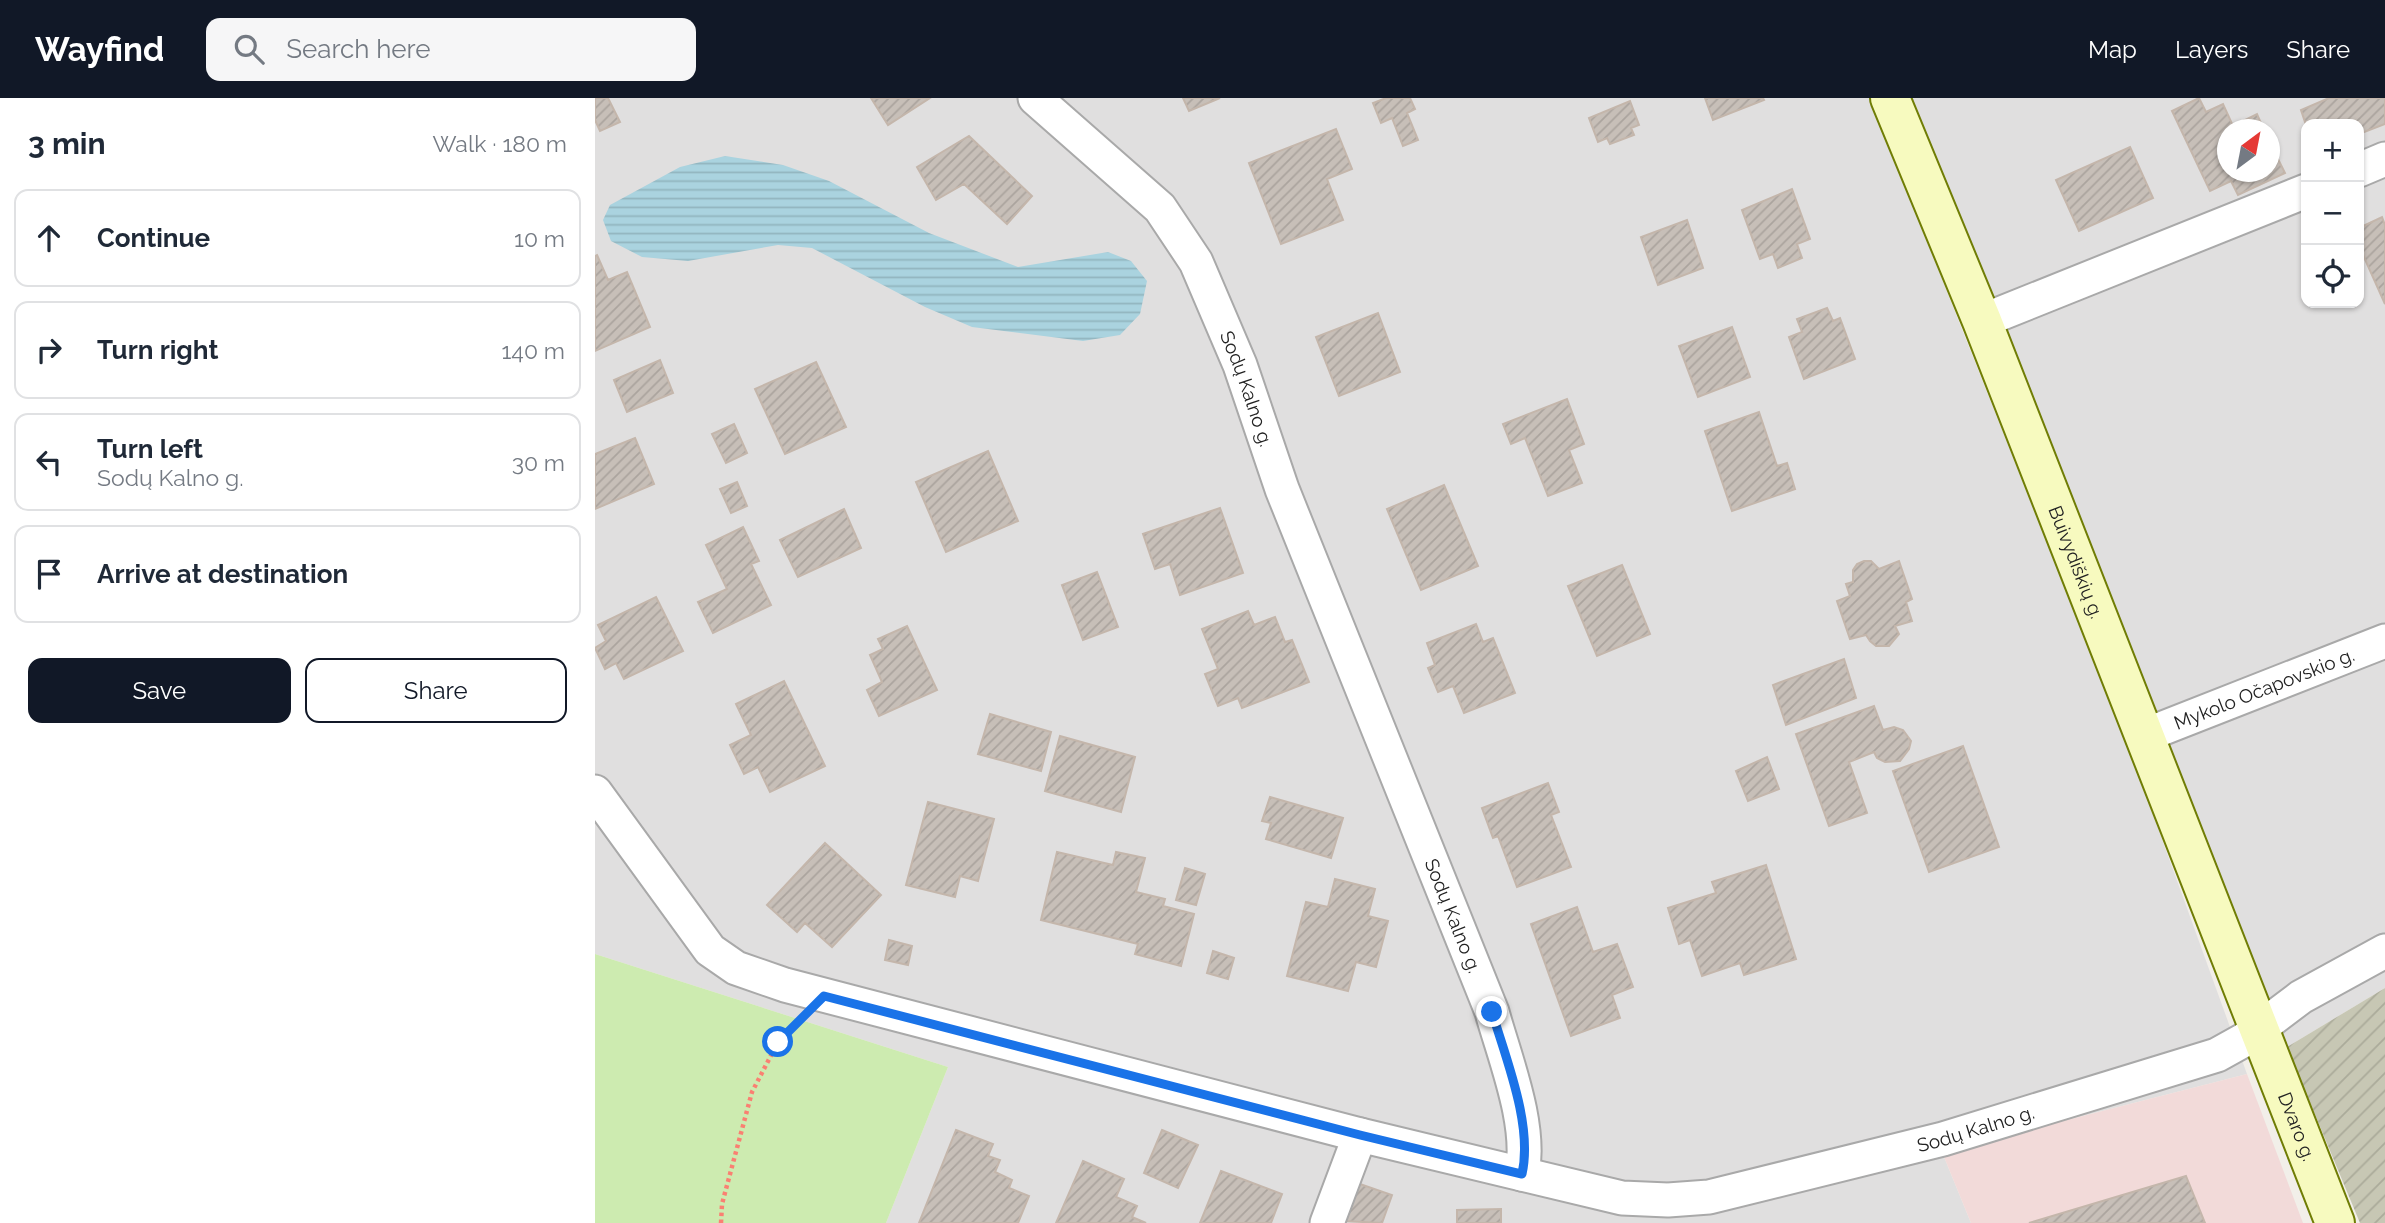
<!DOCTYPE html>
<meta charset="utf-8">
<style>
:root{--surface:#fff;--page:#f6f6f7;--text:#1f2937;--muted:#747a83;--line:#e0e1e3;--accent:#111827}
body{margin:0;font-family:Raleway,sans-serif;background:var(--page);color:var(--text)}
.controls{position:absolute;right:21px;top:21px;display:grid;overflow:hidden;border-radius:14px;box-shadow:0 2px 5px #0004}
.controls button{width:63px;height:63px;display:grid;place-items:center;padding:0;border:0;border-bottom:2px solid var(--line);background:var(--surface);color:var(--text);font:35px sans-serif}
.compass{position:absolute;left:1622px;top:21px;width:63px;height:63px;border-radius:50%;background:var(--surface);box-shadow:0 2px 5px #0004;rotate:32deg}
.stop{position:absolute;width:21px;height:21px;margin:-16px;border:5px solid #1a73e8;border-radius:50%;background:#fff}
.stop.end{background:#1a73e8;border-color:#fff;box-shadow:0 2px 7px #0008}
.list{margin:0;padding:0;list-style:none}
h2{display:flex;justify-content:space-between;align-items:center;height:91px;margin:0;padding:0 28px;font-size:30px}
h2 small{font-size:23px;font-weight:400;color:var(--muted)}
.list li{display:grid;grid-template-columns:46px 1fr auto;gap:21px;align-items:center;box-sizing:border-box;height:98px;margin:0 14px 14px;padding:0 14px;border:2px solid var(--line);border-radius:14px}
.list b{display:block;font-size:26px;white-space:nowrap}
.list p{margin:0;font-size:23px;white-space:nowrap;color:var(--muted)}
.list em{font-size:23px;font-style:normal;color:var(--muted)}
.actions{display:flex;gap:14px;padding:21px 28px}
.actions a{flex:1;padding:16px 0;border:2px solid var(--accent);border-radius:14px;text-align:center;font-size:24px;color:var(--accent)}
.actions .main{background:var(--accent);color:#fff}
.icon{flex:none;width:38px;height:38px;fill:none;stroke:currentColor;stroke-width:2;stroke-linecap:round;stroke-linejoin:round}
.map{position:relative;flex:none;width:1790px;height:1125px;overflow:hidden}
header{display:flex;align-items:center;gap:42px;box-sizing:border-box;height:98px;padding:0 35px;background:var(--accent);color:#fff}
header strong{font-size:33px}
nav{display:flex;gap:38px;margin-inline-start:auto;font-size:24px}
.search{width:490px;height:63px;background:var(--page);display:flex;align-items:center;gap:18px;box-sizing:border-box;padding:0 24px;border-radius:14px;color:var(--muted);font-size:26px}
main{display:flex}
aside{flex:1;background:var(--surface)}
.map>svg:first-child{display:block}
.residential{fill:#e0dfdf;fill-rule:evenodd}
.commercial{fill:#f2dad9}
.construction{fill:url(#construction-furrows)}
.grass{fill:#cdebb0}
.water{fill:url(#water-rules)}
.building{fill:url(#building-hatch);stroke:#c4b6ab;stroke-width:2}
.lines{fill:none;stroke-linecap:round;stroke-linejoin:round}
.minor-casing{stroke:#a9a9a9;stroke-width:37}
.secondary-casing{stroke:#707d05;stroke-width:42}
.path{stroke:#fa8072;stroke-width:4.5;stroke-dasharray:3.5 3.5;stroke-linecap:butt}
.minor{stroke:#fff;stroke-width:33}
.secondary{stroke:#f7fabf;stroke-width:38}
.route{stroke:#1a73e8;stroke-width:9}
.labels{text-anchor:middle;stroke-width:5;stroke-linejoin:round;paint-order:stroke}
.street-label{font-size:19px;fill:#222;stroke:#fff}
</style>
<header>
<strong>Wayfind</strong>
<div class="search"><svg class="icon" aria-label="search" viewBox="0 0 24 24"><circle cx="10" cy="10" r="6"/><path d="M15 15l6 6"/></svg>Search here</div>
<nav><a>Map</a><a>Layers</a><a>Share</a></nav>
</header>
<main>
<aside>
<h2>3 min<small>Walk · 180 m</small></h2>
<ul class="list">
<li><svg class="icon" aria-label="ahead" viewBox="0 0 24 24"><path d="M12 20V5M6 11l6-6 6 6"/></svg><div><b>Continue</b></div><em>10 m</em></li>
<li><svg class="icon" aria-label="right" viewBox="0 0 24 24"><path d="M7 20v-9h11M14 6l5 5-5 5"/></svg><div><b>Turn right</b></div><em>140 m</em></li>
<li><svg class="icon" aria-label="left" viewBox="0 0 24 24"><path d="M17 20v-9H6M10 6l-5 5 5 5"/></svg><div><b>Turn left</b><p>Sodų Kalno g.</p></div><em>30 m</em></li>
<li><svg class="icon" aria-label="arrive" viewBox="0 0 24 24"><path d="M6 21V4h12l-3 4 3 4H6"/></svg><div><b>Arrive at destination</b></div></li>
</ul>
<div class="actions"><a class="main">Save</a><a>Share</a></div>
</aside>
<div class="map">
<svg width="1790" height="1125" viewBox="0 0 1790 1125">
<defs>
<pattern id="construction-furrows" width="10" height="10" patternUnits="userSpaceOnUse" patternTransform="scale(1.75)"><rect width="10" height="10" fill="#c7c7b4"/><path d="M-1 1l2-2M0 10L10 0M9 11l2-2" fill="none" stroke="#abab9a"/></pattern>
<pattern id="water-rules" width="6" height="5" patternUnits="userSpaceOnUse" patternTransform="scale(1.75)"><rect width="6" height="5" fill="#aad3df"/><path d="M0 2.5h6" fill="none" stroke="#92b5bf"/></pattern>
<pattern id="building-hatch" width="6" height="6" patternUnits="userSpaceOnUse" patternTransform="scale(1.75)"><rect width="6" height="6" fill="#c7bfb8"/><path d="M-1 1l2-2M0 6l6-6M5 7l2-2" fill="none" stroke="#aba49e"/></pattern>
</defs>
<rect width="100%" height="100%" fill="#f2efe9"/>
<path class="residential" d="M0 0H1275L1538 661 1652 976 1347 1054 1376 1125H291L353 969 0 856Z
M1311 0H1790V890L1692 949 1535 569ZM1711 26H1764V205H1711ZM1632 32H1674V74H1632Z"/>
<path class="commercial" d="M1652 976 1708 1125H1376L1347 1054Z"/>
<path class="construction" d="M1790 890V1125H1765L1692 949Z"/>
<path class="grass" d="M0 856 353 969 291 1125H0Z"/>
<path class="water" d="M130 58 188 67 234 83 334 135 423 169 513 154 536 163 552 183 545 216 525 237 488 243 377 229 330 209 217 150 183 147 93 163 47 159 16 143 8 122 15 107 85 69Z"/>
<path class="building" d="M0 0H13L25 24 5 33 0 22Z
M276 0H335L293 27Z
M588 0H625L594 13Z
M791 0H815L820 11 812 15 823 42 808 48 797 20 786 25 778 5Z
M1110 0H1168L1169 2 1118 22Z
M1604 0 1611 14 1628 6 1638 28 1662 16 1669 32H1632V74H1674V43L1690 75 1643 97 1636 83 1615 93 1577 13Z
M1734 0H1790V26L1764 36V26L1711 27 1706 12Z
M1035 3 1044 27 1036 30 1039 37 1015 46 1012 40 1003 44 994 20Z
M741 31 757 71 732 81 748 122 686 146 654 65Z
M374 38 437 98 412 126 369 86 341 102 322 69Z
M1535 49 1558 100 1484 133 1461 82Z
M1197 91 1215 141 1202 146 1207 160 1183 170 1178 156 1165 161 1147 112Z
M1787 119 1790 127V206L1764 148V130Z
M1092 122 1108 170 1063 187 1046 139Z
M2 157 13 182 32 174 55 229 0 253V158Z
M1232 210 1238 223 1245 220 1260 261 1209 281 1194 239 1207 234 1202 221Z
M783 215 805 274 744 298 721 239Z
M1137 229 1155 279 1103 299 1084 248Z
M65 262 78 295 32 314 19 282Z
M221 264 251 329 190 356 160 291Z
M972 301 989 346 974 352 987 385 953 398 930 340 916 346 908 326Z
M1164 314 1182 368 1192 365 1200 391 1137 413 1110 333Z
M139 326 152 355 131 365 117 336Z
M40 340 59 386 0 411V356Z
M393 353 423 423 351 454 321 384Z
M142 384 152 408 136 415 125 391Z
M849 387 883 468 826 492 792 411Z
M625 410 648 475 585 497 575 466 560 471 548 436Z
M249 411 266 450 203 479 185 442Z
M148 429 164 463 156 466 176 507 118 535 103 504 132 491 111 447Z
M1269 463H1276L1284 471 1304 463 1317 501 1311 504 1317 523 1300 528 1304 536 1294 548H1281L1275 543 1271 537 1255 541 1242 503 1255 498 1251 486 1258 484V472L1262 466Z
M1027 467 1055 536 1002 558 973 488Z
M502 474 523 529 488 542 467 487Z
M61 499 88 553 29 581 21 565 10 571 0 550 11 543 3 527Z
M653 513 659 527 680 519 690 544 697 542 714 584 647 610 643 600 623 608 610 576 623 571 607 531Z
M881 526 888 544 898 540 920 595 869 615 858 588 843 594 833 570 840 567 832 545Z
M312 528 342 592 284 618 272 592 287 584 275 557 288 551 283 541Z
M1249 561 1261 600 1191 627 1178 587Z
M189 583 230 668 175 694 163 669 149 676 135 647 156 637 141 606Z
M1279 608 1288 632 1299 629 1308 632 1316 643 1314 651 1305 663 1290 664 1282 660 1279 654 1254 664 1272 715 1234 728 1201 636Z
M395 616 456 634 446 673 383 656Z
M465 638 540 659 526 714 450 693Z
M1368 648 1404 749 1334 774 1298 673Z
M1172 659 1184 691 1153 703 1141 673Z
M953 685 964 714 956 717 976 769 922 789 903 738 898 740 887 710Z
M675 699 748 720 736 760 671 741 676 725 667 723Z
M333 704 399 721 383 783 365 778 360 799 311 787Z
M230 745 286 797 237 849 210 825 202 834 172 807Z
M462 754 518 767 521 754 550 760 541 794 570 801 568 808 599 816 586 868 540 856 543 846 446 822Z
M1171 767 1201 861 1149 877 1145 865 1107 878 1095 842 1084 846 1073 810 1121 795 1117 784Z
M590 770 610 776 601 807 581 802Z
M740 781 780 791 773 818 793 823 781 869 761 864 753 893 692 878 711 804 733 809Z
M982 809 998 854 1022 846 1038 889 1017 897 1025 920 976 938 936 826Z
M294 842 317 848 313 867 290 862Z
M618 853 639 860 633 881 612 875Z
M361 1032 398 1046 393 1058 405 1062 400 1074 417 1082 414 1090 434 1098 423 1125H324Z
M567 1032 603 1047 583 1090 549 1075Z
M488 1063 529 1081 521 1099 542 1108 537 1119 551 1125H461Z
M626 1073 687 1096 676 1125H605Z
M1591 1078 1610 1125H1434Z
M762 1085 797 1097 787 1125 748 1123Z
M906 1111V1125H862V1112Z"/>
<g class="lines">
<defs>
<g id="minor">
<path id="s1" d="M440 0 565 110 601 164 645 267 687 391 897 914C910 961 937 1027 927 1076"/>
<path d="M1764 72 1790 61"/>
<path d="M1387 223 1711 93"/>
<path id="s2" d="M1548 638 1790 543"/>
<path id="s3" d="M0 694 115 852 141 870 190 887 765 1037 1027 1100 1073 1102 1114 1099 1348 1041 1622 957 1649 942 1706 899 1790 853"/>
<path d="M732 1125 765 1037"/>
</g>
<g id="secondary">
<path id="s4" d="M1295 0 1387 223 1740 1125"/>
</g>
</defs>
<use href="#minor" class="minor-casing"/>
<use href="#secondary" class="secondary-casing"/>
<path class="path" d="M126 1125 127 1106 157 994 183 944 203 924"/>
<use href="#minor" class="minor"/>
<use href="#secondary" class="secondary"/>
</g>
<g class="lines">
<path class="route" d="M183 944 229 898 765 1037 927 1076C938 1027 911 961 897 914"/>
</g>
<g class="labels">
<g class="street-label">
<text dy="7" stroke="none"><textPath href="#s1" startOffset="368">Sodų Kalno g.</textPath></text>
<text dy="7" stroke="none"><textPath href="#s4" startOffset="500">Buivydiškių g.</textPath></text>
<text dy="7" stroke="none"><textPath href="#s2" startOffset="130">Mykolo Očapovskio g.</textPath></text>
<text dy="7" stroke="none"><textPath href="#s1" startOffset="934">Sodų Kalno g.</textPath></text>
<text dy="7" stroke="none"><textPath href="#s4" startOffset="1106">Dvaro g.</textPath></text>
<text dy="7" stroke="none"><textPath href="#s3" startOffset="1505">Sodų Kalno g.</textPath></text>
</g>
</g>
</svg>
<div class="controls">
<button>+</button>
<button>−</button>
<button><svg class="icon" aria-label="locate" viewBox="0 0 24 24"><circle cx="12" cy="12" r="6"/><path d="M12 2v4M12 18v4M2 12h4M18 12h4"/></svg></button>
</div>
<svg class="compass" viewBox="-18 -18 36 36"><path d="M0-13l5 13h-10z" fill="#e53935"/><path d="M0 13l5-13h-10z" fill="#747a83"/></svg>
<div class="stop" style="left:183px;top:944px"></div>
<div class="stop end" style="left:897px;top:914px"></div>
</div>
</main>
